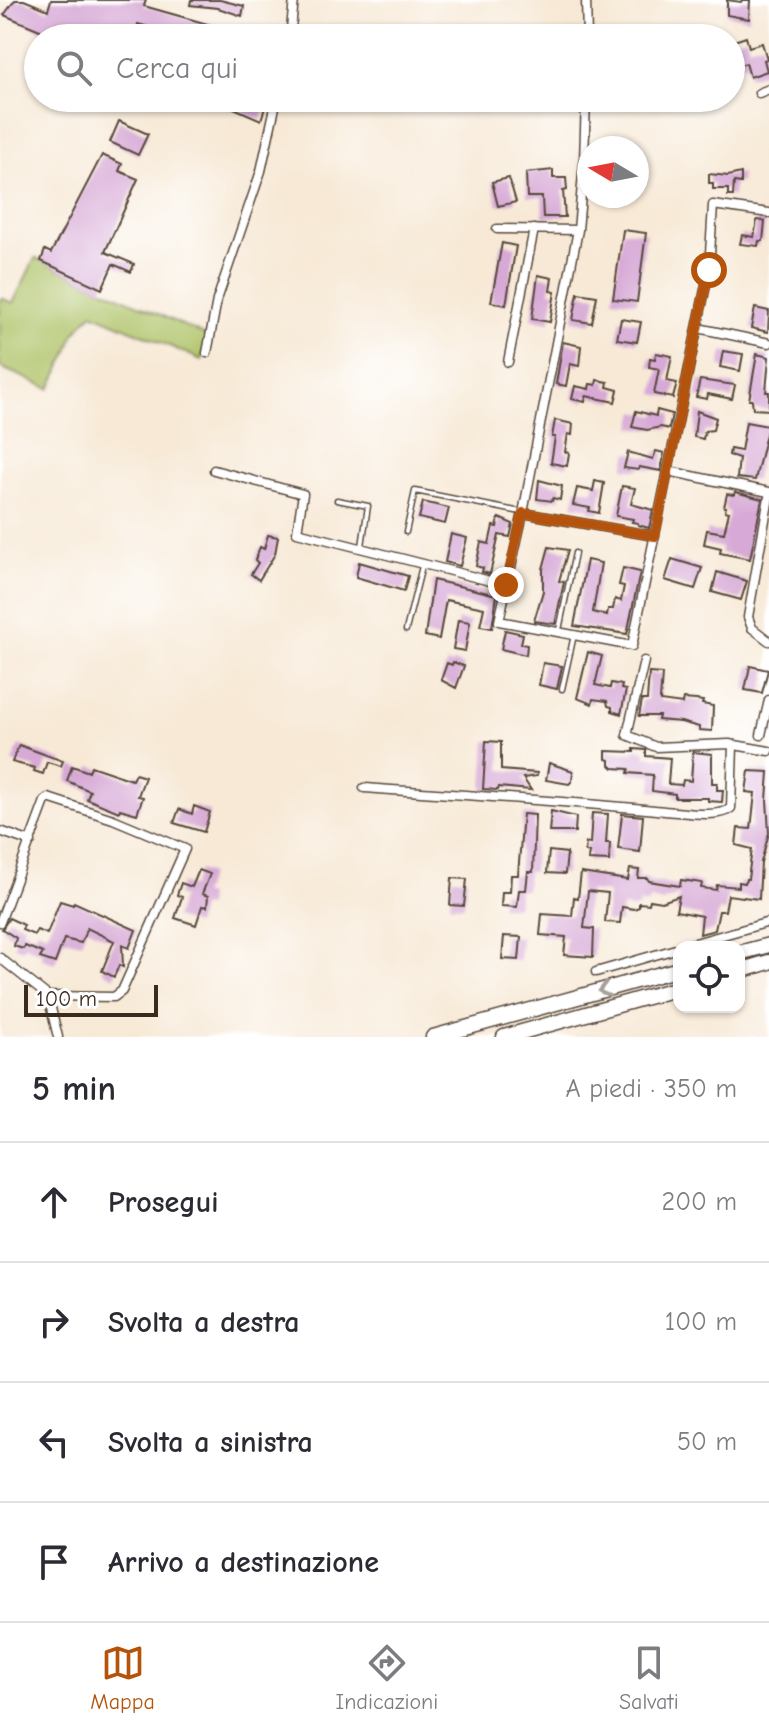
<!DOCTYPE html>
<html lang="it">
<meta charset="utf-8">
<style>
:root{--surface:#fff;--page:#f7f7f7;--text:#2b2b33;--muted:#7c7c81;--line:#e1e1e2;--accent:#b45309}
body{margin:0;font-family:"Comic Neue",sans-serif;background:var(--page);color:var(--text)}
.controls{position:absolute;right:24px;bottom:24px;display:grid;overflow:hidden;border-radius:16px;box-shadow:0 2px 6px #0004}
.controls button{width:72px;height:72px;display:grid;place-items:center;padding:0;border:0;border-bottom:2px solid var(--line);background:var(--surface);color:var(--text);font:40px sans-serif}
.compass{position:absolute;left:577px;top:136px;width:72px;height:72px;border-radius:50%;background:var(--surface);box-shadow:0 2px 6px #0004;rotate:280deg}
.scale{position:absolute;left:24px;bottom:20px;width:134px;box-sizing:border-box;padding-left:8px;border:4px solid #3b2a1e;border-top:0;font-size:22px;line-height:28px;white-space:nowrap;color:#3b2a1e;-webkit-text-stroke:6px #fff;paint-order:stroke}
.stop{position:absolute;width:24px;height:24px;margin:-18px;border:6px solid #b45309;border-radius:50%;background:#fff}
.stop.end{background:#b45309;border-color:#fff;box-shadow:0 2px 8px #0008}
.list{margin:0;padding:0;list-style:none}
h2{display:flex;justify-content:space-between;align-items:center;height:104px;margin:0;padding:0 32px;font-size:34px}
h2 small{font-size:26px;font-weight:400;color:var(--muted)}
.list li{display:grid;grid-template-columns:52px 1fr auto;gap:24px;align-items:center;box-sizing:border-box;height:120px;padding:0 32px;border-top:2px solid var(--line)}
.list b{display:block;font-size:30px;white-space:nowrap}
.list em{font-size:26px;font-style:normal;color:var(--muted)}
.icon{flex:none;width:44px;height:44px;fill:none;stroke:currentColor;stroke-width:2;stroke-linecap:round;stroke-linejoin:round}
.map{position:relative;flex:none;width:769px;height:1037px;overflow:hidden}
.search{position:absolute;background:var(--surface);box-shadow:0 2px 6px #0004;left:24px;right:24px;top:24px;height:88px;display:flex;align-items:center;gap:20px;box-sizing:border-box;padding:0 28px;border-radius:44px;color:var(--muted);font-size:30px}
.sheet{height:584px;background:var(--surface)}
nav{display:flex;justify-content:space-around;align-items:center;box-sizing:border-box;height:112px;border-top:2px solid var(--line);background:var(--surface);font-size:22px;color:var(--muted)}
nav a{display:grid;justify-items:center;gap:4px}
nav .on{color:var(--accent)}
.map>svg:first-child{display:block}
.green{fill:#afc367;stroke:#757642;stroke-width:2}
.building{fill:#d7a9d6}
.lines{fill:none;stroke-linecap:round;stroke-linejoin:round}
.lane-casing{stroke:#57473a;stroke-width:7}
.street-casing{stroke:#57473a;stroke-width:11}
.highway-casing{stroke:#57473a;stroke-width:17}
.lane{stroke:#fff;stroke-width:4}
.street{stroke:#fff;stroke-width:8}
.highway{stroke:#fff;stroke-width:14}
.oneway{stroke:#a79f9a}
.route{stroke:#b45309;stroke-width:10}
</style>
<div class="map">
<svg width="769" height="1037" viewBox="0 0 769 1037">
<rect width="100%" height="100%" fill="#fff"/>
<filter id="ink" filterUnits="userSpaceOnUse"><feTurbulence type="fractalNoise" baseFrequency=".0125" numOctaves="2"/><feDisplacementMap in="SourceGraphic" scale="16" xChannelSelector="R" yChannelSelector="G"/><feConvolveMatrix kernelMatrix="1 2 1 2 8 2 1 2 1" color-interpolation-filters="sRGB"/></filter>
<filter id="wash" filterUnits="userSpaceOnUse"><feTurbulence type="fractalNoise" baseFrequency=".006" numOctaves="4" result="noise"/><feDisplacementMap in="SourceGraphic" scale="32" xChannelSelector="R" yChannelSelector="G"/><feGaussianBlur stdDeviation="1.8" result="paint"/><feColorMatrix in="noise" values="0 0 0 0 0 0 0 0 0 0 0 0 0 0 0 0 0 1.4 0 .05"/><feComposite in="paint" operator="in"/></filter>
<g filter="url(#wash)">
<rect width="100%" height="100%" fill="#f7e9d6"/>
<path class="green" d="M35 258 207 336 202 360 92 313 74 334 68 352 50 389 0 367V300L1 298 13 303Z"/>
<g id="blocks">
<path class="building" d="M15 0H24L48 10 51 0H146L144 6 250 36V38H189L138 24 134 38H59L4 15Z
M191 0H220L244 6 242 16 218 8 190 5Z
M727 0 741 2 742 0H750L749 19 727 15Z
M746 37 749 47 762 43 767 59 764 60 767 71 750 77 746 63 732 68 731 42Z
M211 98H268L261 120Z
M119 121 148 134 138 155 110 142Z
M102 155 122 164 119 171 138 179 105 252 134 264 131 272 113 264 102 289 41 261 45 250 51 253Z
M553 170V178H566L567 190 563 191 565 217H543L542 197H527L526 173Z
M741 173V183L734 182 733 196H728V189H713V183H709V174L728 176Z
M509 178 516 202 498 206 492 182Z
M757 220 765 221 763 241H759L758 246 740 244 742 235 754 237Z
M623 230 646 233 637 302 613 299Z
M502 243 516 246 506 305 491 302Z
M538 275 552 278 550 291 555 292 550 322 532 319Z
M578 293 597 296 592 323 573 320Z
M755 308 769 311 768 332 751 328Z
M621 319 641 322 637 342 617 339Z
M563 342 581 346 579 366 570 364 566 386 556 384Z
M723 351 743 354 740 371 720 367Z
M656 353 672 356 667 381 677 383 673 398 654 394 659 369 649 367 650 358 655 359Z
M757 354 769 357 766 392H769V410L753 409 752 400H749Z
M597 380 608 382 607 387 618 390 615 402 586 396 585 402 572 399 575 386 589 389 590 384 596 385Z
M700 380 735 385 732 399 708 394 707 399 696 397Z
M657 410 672 414 669 429 661 427 647 430 632 427 636 411 656 416Z
M697 411 716 418 713 430 705 431 703 439 694 437Z
M555 420 573 424 572 435 568 434 565 452 569 453 567 466 551 463 555 437H552Z
M746 422 768 426 755 480 737 478 739 458 729 455 730 449 741 451Z
M656 451 664 453 661 471 639 467 638 470 624 468 628 452 653 459Z
M539 480 562 486 560 500 553 498 552 501 537 499Z
M595 481 604 483 599 513 589 511 590 508 573 505 577 488 593 491Z
M622 486 635 488 631 504 653 510 649 528 638 525V523L632 522 633 519 616 516Z
M735 492 762 499 750 559 720 553 721 548 704 544 707 530 724 533 729 512 725 511 726 507H724L727 494 734 495Z
M423 502 449 508 445 524 419 518Z
M499 518 513 524 510 537 499 535 490 574 482 572 483 568 476 566 481 542 489 544 493 526 497 527Z
M451 534 467 538 460 566 445 562Z
M268 535 278 537 275 554 259 580 251 574 258 563 255 560 260 547 264 549Z
M549 547 568 550 559 581 564 582 555 624 534 621 543 591V569Z
M672 559 702 568 695 589 665 580Z
M587 560 601 563 593 612 607 616 608 609H613L615 599 621 601 624 586 619 585 623 568 640 572 627 634 574 626Z
M359 562 408 576 404 591 356 577Z
M717 572 747 581 741 600 712 592Z
M433 580 497 595 492 628 480 626 484 608 446 600 439 639 425 636Z
M458 620 470 622 465 651 453 649Z
M505 630 523 634 521 644 527 645 526 655 501 649Z
M588 652 602 656 595 685 610 688 611 683 622 685 621 689 626 690 621 714 612 711V707L608 706 607 701 593 699 592 704 577 698Z
M453 662 464 666 456 688 441 680 447 663 452 665Z
M543 663 562 666 557 689 539 685Z
M750 666 768 670 762 693 745 690Z
M649 673 662 674 660 701 682 704 683 699 696 700 703 701 702 704 713 706 712 731 699 730V727L681 722 658 720 659 716H639L642 700H647Z
M486 741 501 742V770L537 773V776L523 778 531 790 499 787 498 790 483 789Z
M19 745 63 761 61 766 47 762 43 774 34 771 35 768 12 762Z
M634 749 646 750V756L670 758 668 784 682 785 683 780 691 781 693 752 712 754V783H717V790H723L722 802 708 801V798H675V794L652 791 653 775 628 773 629 769 613 768 610 765V760L606 759V751L634 752Z
M549 763 573 771 572 781 569 784 546 780Z
M72 766 89 772 91 766 132 780 135 774 145 777 138 796 143 797 137 814 120 809 119 812 87 799 90 791 67 781Z
M749 771 769 772 767 800 769 833 761 862 759 899 728 895 725 911H719L715 930 700 934 702 916 676 911 679 896 662 902 650 900 649 904 639 903V907L634 909 622 907 620 923 605 922 608 893 588 891 584 928 594 929 593 957 564 955 566 937 540 935 542 914 572 916 574 897 578 898 581 873 628 880 630 869 639 870 638 878H647L649 881 680 886 681 880 702 883 701 888 716 890 717 885 739 887V882L745 883 746 879H748L752 849 736 845 738 828 751 829 755 793 746 792Z
M194 806 210 812 204 832 174 823 179 809 192 814Z
M551 811 576 817 575 832H549Z
M592 813 608 814 606 843H610L609 861 588 860 589 852H585L586 843 590 844Z
M523 814 535 815 533 872H528L526 890H519L517 907 501 906 502 892H510L511 875H518Z
M622 814 643 816 640 852 618 849Z
M549 851 567 853 565 874 547 873Z
M199 870 210 874 202 894 208 896 207 907 202 906 196 925 175 918 182 897 177 895 181 883 192 887Z
M452 878 467 879 464 906 450 905Z
M60 901 73 905 74 902 136 930 129 948 122 945 123 967 119 965 114 977 102 971 114 941 87 928 81 943 64 939 55 963 40 958 43 953 25 946 23 949 14 946 16 938 2 929 9 918 24 925 22 930 34 935 37 930 47 934Z
M504 936 521 937 519 960 502 959Z"/>
</g>
</g>
<g filter="url(#ink)">
<use href="#blocks" fill-opacity="0" stroke="#57473a" stroke-width="2"/>
<g class="lines">
<defs>
<path id="lane" d="M337 500 368 506 362 546
M406 532 415 491 521 512
M406 630 422 566
M559 630 575 553
M562 689 574 635"/>
<path id="street" d="M586 0 587 38
M290 38 294 0
M759 93 769 89
M586 98 584 162 578 230 523 513 499 621 632 646 709 270 713 205 769 213
M497 229 578 230
M698 328 769 343
M207 353 217 300 261 171 277 98
M508 362 534 229
M214 470 303 494 297 532 506 585
M668 471 769 492
M769 497 748 617 752 628 769 641
M523 513 655 536
M644 661 627 735 656 747 729 744 769 751
M761 735 769 700
M364 788C465 795 565 801 665 811 682 812 719 819 731 808L733 745
M0 831 31 842
M0 922 45 801 48 798 113 819 185 849 122 991 114 997 48 996 0 958
M681 947 769 922
M596 972 679 948
M48 996 58 1037"/>
<path id="highway" d="M739 953 769 945
M739 971 769 962
M433 1037 679 969
M504 1037 679 988"/>
</defs>
<use href="#lane" class="lane-casing"/>
<use href="#street" class="street-casing"/>
<use href="#highway" class="highway-casing"/>
<use href="#lane" class="lane"/>
<use href="#street" class="street"/>
<use href="#highway" class="highway"/>
</g>
<defs><path id="oneway-chevron" d="M-2-3.5L2.5 0L-2 3.5" fill="none" stroke-width="1.6" stroke-linecap="round" stroke-linejoin="round" transform="scale(2)"/></defs>
<use class="oneway" href="#oneway-chevron" transform="translate(604 990) rotate(165)"/>
</g>
<g class="lines" filter="url(#ink)">
<path class="route" d="M506 585 523 513 655 536 709 270"/>
</g>
</svg>
<div class="controls">
<button><svg class="icon" aria-label="locate" viewBox="0 0 24 24"><circle cx="12" cy="12" r="6"/><path d="M12 2v4M12 18v4M2 12h4M18 12h4"/></svg></button>
</div>
<svg class="compass" viewBox="-18 -18 36 36"><path d="M0-13l5 13h-10z" fill="#e53935"/><path d="M0 13l5-13h-10z" fill="#7c7c81"/></svg>
<div class="scale">100 m</div>
<div class="stop" style="left:709px;top:270px"></div>
<div class="stop end" style="left:506px;top:585px"></div>
<div class="search"><svg class="icon" aria-label="search" viewBox="0 0 24 24"><circle cx="10" cy="10" r="6"/><path d="M15 15l6 6"/></svg>Cerca qui</div>
</div>
<section class="sheet">
<h2>5 min<small>A piedi · 350 m</small></h2>
<ul class="list">
<li><svg class="icon" aria-label="ahead" viewBox="0 0 24 24"><path d="M12 20V5M6 11l6-6 6 6"/></svg><div><b>Prosegui</b></div><em>200 m</em></li>
<li><svg class="icon" aria-label="right" viewBox="0 0 24 24"><path d="M7 20v-9h11M14 6l5 5-5 5"/></svg><div><b>Svolta a destra</b></div><em>100 m</em></li>
<li><svg class="icon" aria-label="left" viewBox="0 0 24 24"><path d="M17 20v-9H6M10 6l-5 5 5 5"/></svg><div><b>Svolta a sinistra</b></div><em>50 m</em></li>
<li><svg class="icon" aria-label="arrive" viewBox="0 0 24 24"><path d="M6 21V4h12l-3 4 3 4H6"/></svg><div><b>Arrivo a destinazione</b></div></li>
</ul>
</section>
<nav>
<a class="on"><svg class="icon" aria-label="map" viewBox="0 0 24 24"><path d="M3 6l6-2 6 2 6-2v14l-6 2-6-2-6 2zM9 4v14M15 6v14"/></svg>Mappa</a>
<a><svg class="icon" aria-label="directions" viewBox="0 0 24 24"><path d="M12 3l9 9-9 9-9-9zM9 14v-3h6M13 9l2 2-2 2"/></svg>Indicazioni</a>
<a><svg class="icon" aria-label="saved" viewBox="0 0 24 24"><path d="M7 4h10v16l-5-4-5 4z"/></svg>Salvati</a>
</nav>
